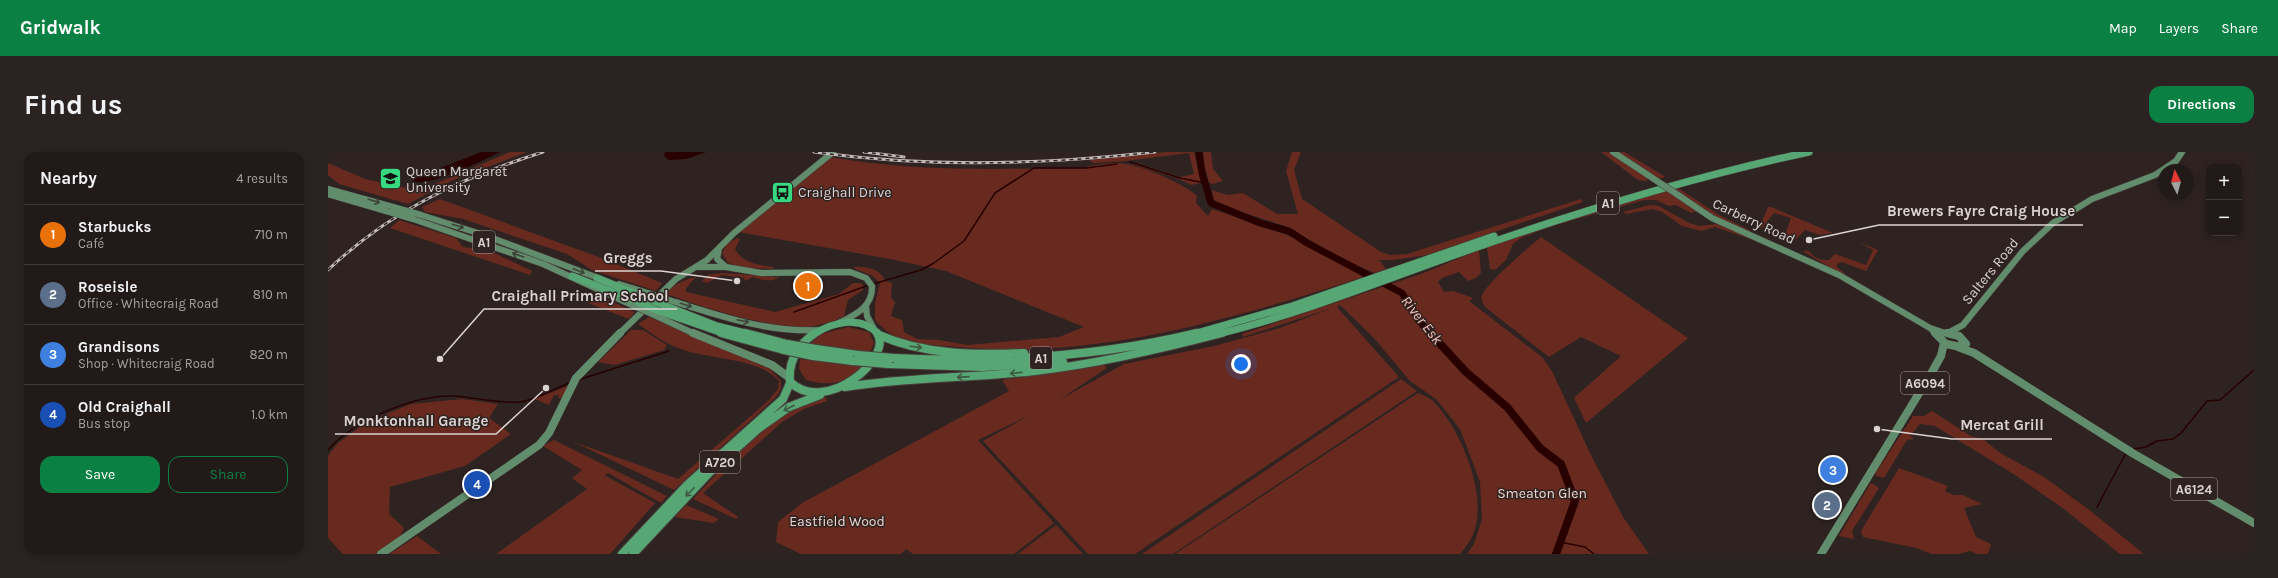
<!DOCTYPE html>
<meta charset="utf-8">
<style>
:root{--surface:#221a19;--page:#2a2322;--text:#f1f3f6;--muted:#a2a1a2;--line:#3f3838;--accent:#0b8043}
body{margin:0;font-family:Karla,sans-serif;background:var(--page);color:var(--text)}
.controls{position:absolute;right:12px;top:12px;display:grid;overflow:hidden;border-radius:8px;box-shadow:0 2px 10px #0003}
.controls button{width:36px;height:36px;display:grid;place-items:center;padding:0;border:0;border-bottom:1px solid var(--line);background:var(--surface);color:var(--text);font:20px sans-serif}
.compass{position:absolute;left:1830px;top:12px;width:36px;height:36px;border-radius:50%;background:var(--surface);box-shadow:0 2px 10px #0003;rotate:354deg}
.you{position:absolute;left:913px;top:212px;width:14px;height:14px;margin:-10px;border:3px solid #fff;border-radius:50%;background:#1a73e8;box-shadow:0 0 0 6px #1a73e833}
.badge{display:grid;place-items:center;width:26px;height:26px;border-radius:50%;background:var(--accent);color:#fff;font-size:13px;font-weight:700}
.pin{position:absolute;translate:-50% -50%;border:2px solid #fff;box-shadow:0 1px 4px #0006}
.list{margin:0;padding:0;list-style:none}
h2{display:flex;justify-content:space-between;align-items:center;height:52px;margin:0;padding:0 16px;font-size:17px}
h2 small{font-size:13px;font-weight:400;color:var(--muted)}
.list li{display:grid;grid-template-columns:26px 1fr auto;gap:12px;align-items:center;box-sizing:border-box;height:60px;padding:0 16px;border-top:1px solid var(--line)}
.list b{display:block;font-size:15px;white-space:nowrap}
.list p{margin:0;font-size:13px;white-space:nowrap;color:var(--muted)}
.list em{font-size:13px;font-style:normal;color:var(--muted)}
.actions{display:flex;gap:8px;padding:12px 16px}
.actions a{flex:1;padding:9px 0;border:1px solid var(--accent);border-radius:12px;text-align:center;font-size:14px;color:var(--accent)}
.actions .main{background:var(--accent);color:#fff}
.map{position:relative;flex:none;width:1926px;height:402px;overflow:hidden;border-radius:12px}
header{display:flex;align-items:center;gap:24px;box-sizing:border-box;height:56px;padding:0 20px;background:var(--accent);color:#fff}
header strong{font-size:19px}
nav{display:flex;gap:22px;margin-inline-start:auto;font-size:14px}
.intro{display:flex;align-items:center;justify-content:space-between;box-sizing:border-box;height:96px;padding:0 24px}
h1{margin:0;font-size:28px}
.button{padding:10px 18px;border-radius:12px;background:var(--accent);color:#fff;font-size:14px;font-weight:700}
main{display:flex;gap:24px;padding:0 24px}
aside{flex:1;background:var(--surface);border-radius:12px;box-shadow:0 2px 10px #0003}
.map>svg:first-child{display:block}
.green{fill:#682a1f}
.water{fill:#280000}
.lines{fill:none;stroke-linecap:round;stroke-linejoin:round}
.stream{stroke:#280000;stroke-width:1.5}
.river-far1{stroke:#280000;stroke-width:7}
.river{stroke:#280000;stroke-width:8}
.major-far1-casing{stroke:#49403e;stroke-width:7}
.major-casing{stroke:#49403e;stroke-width:8}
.highway-far1-casing{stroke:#49403e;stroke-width:8}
.highway-casing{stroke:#49403e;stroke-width:10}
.major-far1{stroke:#628d6d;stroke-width:6}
.major{stroke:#628d6d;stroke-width:8}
.highway-far1{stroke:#57a774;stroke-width:7}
.highway{stroke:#57a774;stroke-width:8}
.rail-casing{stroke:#c2bab9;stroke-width:3}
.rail{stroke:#2e2321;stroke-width:1.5;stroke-dasharray:4;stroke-linecap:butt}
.major-bridge-casing{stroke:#49403e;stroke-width:7;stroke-linecap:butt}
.highway-bridge-far1-casing{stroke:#49403e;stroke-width:8;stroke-linecap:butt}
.highway-bridge-casing{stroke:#49403e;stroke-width:10;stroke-linecap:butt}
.major-bridge{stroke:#628d6d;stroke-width:6}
.highway-bridge-far1{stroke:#57a774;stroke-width:7}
.highway-bridge{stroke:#57a774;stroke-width:8}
.oneway{stroke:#3e4338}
.oneway2{stroke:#3e5842}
.labels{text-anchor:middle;stroke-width:3;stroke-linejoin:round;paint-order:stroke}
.shield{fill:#2e2321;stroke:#a79e9d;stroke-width:1}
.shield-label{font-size:13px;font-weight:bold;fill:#dbd3d2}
.poi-label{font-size:14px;fill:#dbd3d2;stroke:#2e2321;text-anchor:start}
.street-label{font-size:14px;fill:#dbd3d2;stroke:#2e2321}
.park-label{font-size:14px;fill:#f1d5cf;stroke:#2e2321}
.water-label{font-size:15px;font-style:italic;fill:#f6c0b5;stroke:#2e2321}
.leader{fill:none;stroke:#dbd3d2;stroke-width:1.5}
.callout-dot{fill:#dbd3d2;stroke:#2e2321;stroke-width:1.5}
.callout-label{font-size:15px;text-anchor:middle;font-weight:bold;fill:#dbd3d2;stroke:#2e2321;stroke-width:3;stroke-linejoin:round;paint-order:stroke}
</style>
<header>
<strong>Gridwalk</strong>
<nav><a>Map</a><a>Layers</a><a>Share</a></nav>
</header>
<div class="intro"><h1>Find us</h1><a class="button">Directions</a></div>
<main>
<aside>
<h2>Nearby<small>4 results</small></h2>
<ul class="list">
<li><span class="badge" style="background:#e8710a">1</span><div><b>Starbucks</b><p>Café</p></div><em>710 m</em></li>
<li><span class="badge" style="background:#5c6f8a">2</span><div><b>Roseisle</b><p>Office · Whitecraig Road</p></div><em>810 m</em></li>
<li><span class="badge" style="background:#3f7fe0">3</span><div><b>Grandisons</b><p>Shop · Whitecraig Road</p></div><em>820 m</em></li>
<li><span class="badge" style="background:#1a4fb4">4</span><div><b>Old Craighall</b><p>Bus stop</p></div><em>1.0 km</em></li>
</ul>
<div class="actions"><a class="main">Save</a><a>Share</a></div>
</aside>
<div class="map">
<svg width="1926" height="402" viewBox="0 0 1926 402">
<rect width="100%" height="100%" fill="#2e2321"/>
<path class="green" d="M182 0H199L123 29 80 52 11 32 0 23V11L37 27 83 37 104 33Z
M838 0H866L873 31 863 33 849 26 803 12 807 11 852 25 866 22 861 1 797 9 765 11 761 8Z
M875 0H883L885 17 895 29 884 32 881 30 876 12Z
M964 0H973L966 18 974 47 1053 100 1062 103 1079 102 1253 47 1255 50 1099 103 1066 108H1051L1058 117 1047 121 1014 107 960 75 901 56 886 48 884 38 900 43 915 41 949 62H970L958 19Z
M1273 0H1281L1321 26 1318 29 1310 28Z
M1289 0H1296L1336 24V26H1330Z
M502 5C585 20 672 17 758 16L760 14C769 13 779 11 788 11 808 11 854 30 869 44L868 51 880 64 884 57 967 86 1026 118 1035 125C905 167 769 208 630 195 597 192 570 195 547 168V152L552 131 545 124 527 117 526 115C538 114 553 117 557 129L564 131 563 146 567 150 563 164 574 168 576 180 589 187 611 188 639 193 731 185 756 175 618 119 562 107 410 80Z
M1350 36 1391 63 1423 79 1422 81 1387 64 1347 37Z
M1339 38 1369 59 1363 61 1348 53 1341 54 1328 48H1316L1224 74 1193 86 1185 92 1178 108 1167 118 1162 117 1159 95 1244 66Z
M112 47 276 107 334 131 328 139 264 118 239 102 135 67 97 60 94 55Z
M1322 53 1331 54 1361 71 1371 74 1389 72 1446 95 1387 75 1373 79 1354 74 1334 60 1324 57 1298 62 1295 60Z
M1440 55H1443L1505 81 1492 83 1477 78 1468 87 1457 83 1463 66 1446 61 1434 76H1431Z
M71 68 128 86 135 95 160 98 204 119 202 123 62 76Z
M1213 85 1360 186 1258 271 1246 246 1293 204 1253 185 1221 205 1157 155C1155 151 1152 147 1154 143 1159 131 1201 95 1213 85Z
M409 86 412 87 407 97C415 111 429 113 445 115V117L417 116 400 111 394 101 399 92Z
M1531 90 1550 98 1538 119 1514 110 1509 112V115L1517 122 1515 123 1476 100 1477 98 1482 100C1487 107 1493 108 1501 108L1507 102 1538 113 1545 98Z
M1151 98 1153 121 1148 126 1140 129 1131 120 1114 126 1110 130 1116 140 1125 139 1145 146 1141 149 1214 205 1224 219 1262 301 1295 365 1321 402H1139L1146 392 1154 367 1152 330 1132 277 1108 247 1082 229 1045 185 1012 153 1009 155 1071 225 807 402H760L655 289 702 263 650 288 726 371 686 402H585L578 397 573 402H473L448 390 450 370 474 351 681 239 674 228 776 213 779 216 731 248 796 212 886 194 952 176 1004 156 915 185 914 182 1093 122Z
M394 121 451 125C444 131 433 128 425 125L417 129 416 126 394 123 379 131 374 129 380 123Z
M368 125 358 136V140L447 160 511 142 525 131H532L536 134 535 138 520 148 516 164C508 169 484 176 475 175 432 174 378 156 338 142 340 135 360 126 368 125Z
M276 146 307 160 301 167 260 151Z
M321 165 442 217 453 229V237L448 245 346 338 246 290 350 327 440 249 450 237 451 229C430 205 382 208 353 197 337 192 323 181 310 172Z
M520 175 541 180 546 191 542 201 482 192 493 182Z
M303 178H315L339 193 336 198 287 213 270 210Z
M472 207 535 214C520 233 498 234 478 228L471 217Z
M1073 227 1089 239 845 402H814Z
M242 233 235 246H230L231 243H226L221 253 207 247Z
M1090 241C1095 243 1102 246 1106 250 1131 276 1154 330 1149 367 1148 380 1141 392 1132 402H847Z
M498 245 499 249 476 257 454 270 375 341 410 365 408 367 365 347C389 322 422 283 450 265 465 256 481 251 498 245Z
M134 247 170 252 161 266 183 282 137 314 62 335 61 362 76 376 72 385 47 402H15L0 386V304L9 292 37 271 83 252Z
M1604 259 1643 284 1655 287 1672 301 1716 325 1760 357 1816 402H1792L1736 357 1687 323 1607 274 1592 272 1582 284 1586 287 1579 288 1556 326 1548 324 1547 322 1585 264H1596Z
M226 288 339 344 333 351 280 321 275 326 278 324 327 351 282 402H168L259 337 244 326 254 318 215 294Z
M1571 316 1620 334 1617 339 1625 343H1635L1654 352 1636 356 1648 385 1663 392 1660 402H1650L1642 399 1630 402H1604L1588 396 1535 385 1533 379Z
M1544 331 1551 336 1524 379 1526 387 1511 384 1542 332Z
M358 353 391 367 386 371 347 365Z
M728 373 755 402H690Z
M89 384 113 402H61Z"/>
<path class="water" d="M153 0H173C157 7 99 37 85 29L90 25Z
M337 0H378L359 7 341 8 336 4Z"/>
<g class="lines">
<path class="stream" d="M802 10 852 26 877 31
M545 132 593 118 606 111 636 89 667 41 706 16H758L789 12
M466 160 541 133
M250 228 341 199
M1805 297 1818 295 1829 289 1845 287 1853 281 1879 249 1892 248 1926 218
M0 298C26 268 86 243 125 244 147 245 170 252 192 250 204 249 231 235 243 230
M1769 355 1798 301
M1232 390 1257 395 1266 402"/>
<path class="river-far1" d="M871 0 874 21 883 51 932 71 961 79 979 91 1074 141 1091 169 1103 182"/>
<path class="river" d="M1102 181 1138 220 1179 255 1212 296 1233 312 1247 349 1228 402"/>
<defs>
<path id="major-far1" d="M1285 0 1320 23
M0 37 65 55
M0 42 58 59
M1350 43 1384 66 1511 123 1602 176 1617 181
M93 63 156 83 273 127
M85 67 215 112 306 154
M391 96 389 107 398 115
M369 115H398L433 121 522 120 538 126 544 134C545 155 527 163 511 171
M291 132 320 141
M338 147C388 163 439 181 492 178
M538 154 539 164 546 177
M324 162 367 182
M1603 177 1608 182
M1618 181 1623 182
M1620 181 1635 173 1695 99 1725 71 1764 47 1827 23 1848 9 1854 0
M291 182 348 127 379 108 406 81 505 0"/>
<path id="major" d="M365 181 444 213 459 224
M1607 181 1618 192 1633 195 1635 189
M1619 181 1631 184 1638 192
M1630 195 1646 201 1806 302 1926 371
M53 402 211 293 221 281 248 226 292 181
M1493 402 1604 220 1613 204 1616 191"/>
<path id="highway-far1" d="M244 124 310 150
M269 126 316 145
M333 152 389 174 421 182
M328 158 397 182
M486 182C505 170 533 163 550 182
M865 182 964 154 1166 84
M890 182C976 161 1058 127 1141 98 1253 59 1365 25 1481 0"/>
<path id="highway" d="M393 181 456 198
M417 181 459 192
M487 181C470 193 460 209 462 230 498 264 566 205 549 181
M551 183C596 203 648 203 696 201
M488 197 530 203
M485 204 525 209
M566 206C668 211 770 205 869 181
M560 212 655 215 735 210
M517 235C580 225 644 226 707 219 770 212 833 197 894 181
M294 402 359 333 455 247 462 231
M305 402 382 320 430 277 461 255 492 243"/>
</defs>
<use href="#major-far1" class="major-far1-casing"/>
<use href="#major" class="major-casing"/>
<use href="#highway-far1" class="highway-far1-casing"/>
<use href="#highway" class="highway-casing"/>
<use href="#major-far1" class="major-far1"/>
<use href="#major" class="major"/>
<use href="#highway-far1" class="highway-far1"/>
<use href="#highway" class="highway"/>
<defs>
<path id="rail" d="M486 0C600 16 712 13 827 0
M536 0 576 5
M0 118C63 58 133 26 215 0"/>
</defs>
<use href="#rail" class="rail-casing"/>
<use href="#rail" class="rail"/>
<defs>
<path id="major-bridge" d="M1320 23 1350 43
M65 55 93 63
M58 59 85 67
M320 141 338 147
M306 154 324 162"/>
<path id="highway-bridge-far1" d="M316 145 333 152
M310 150 328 158"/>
<path id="highway-bridge" d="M459 192 488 197
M456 198 485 204
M530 203 566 206
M525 209 560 212"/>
</defs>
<use href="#major-bridge" class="major-bridge-casing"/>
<use href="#highway-bridge-far1" class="highway-bridge-far1-casing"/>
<use href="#highway-bridge" class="highway-bridge-casing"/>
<use href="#major-bridge" class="major-bridge"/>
<use href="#highway-bridge-far1" class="highway-bridge-far1"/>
<use href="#highway-bridge" class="highway-bridge"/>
</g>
<defs><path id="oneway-shaft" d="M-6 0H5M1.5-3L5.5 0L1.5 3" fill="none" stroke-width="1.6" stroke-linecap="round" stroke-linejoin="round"/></defs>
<g class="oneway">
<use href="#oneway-shaft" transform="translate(46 49) rotate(16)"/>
<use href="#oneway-shaft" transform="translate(130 74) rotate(18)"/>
<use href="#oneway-shaft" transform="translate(190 103) rotate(-160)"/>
<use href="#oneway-shaft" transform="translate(251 119) rotate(22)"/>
<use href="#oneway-shaft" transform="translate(358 153) rotate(17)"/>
<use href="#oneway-shaft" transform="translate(415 169) rotate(12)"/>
</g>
<g class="oneway2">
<use href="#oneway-shaft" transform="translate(588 195) rotate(7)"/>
<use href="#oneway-shaft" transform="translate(688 221) rotate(174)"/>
<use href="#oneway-shaft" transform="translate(635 225) rotate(176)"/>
<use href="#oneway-shaft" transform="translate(461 256) rotate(153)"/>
<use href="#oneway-shaft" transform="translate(362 340) rotate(135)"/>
</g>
<defs>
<symbol id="university-square" viewBox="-11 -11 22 22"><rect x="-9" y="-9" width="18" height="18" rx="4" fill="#38d880" stroke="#2e2321"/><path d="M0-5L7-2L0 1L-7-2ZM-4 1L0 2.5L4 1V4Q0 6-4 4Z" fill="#111"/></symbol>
<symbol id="bus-square" viewBox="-11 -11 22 22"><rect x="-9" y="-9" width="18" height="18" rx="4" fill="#38d880" stroke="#2e2321"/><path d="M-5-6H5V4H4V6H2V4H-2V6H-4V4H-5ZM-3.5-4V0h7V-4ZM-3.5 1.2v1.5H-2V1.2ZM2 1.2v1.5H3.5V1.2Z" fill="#111"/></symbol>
</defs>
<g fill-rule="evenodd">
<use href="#university-square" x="50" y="14" width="25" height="25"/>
<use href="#bus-square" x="442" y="28" width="25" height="25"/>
</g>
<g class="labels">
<g class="shield">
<rect x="1269" y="40" width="22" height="22" rx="3"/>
<rect x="145" y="79" width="22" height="22" rx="3"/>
<rect x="702" y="195" width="22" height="22" rx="3"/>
<rect x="1573" y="220" width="48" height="22" rx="3"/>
<rect x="372" y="299" width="40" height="22" rx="3"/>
<rect x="1843" y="326" width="46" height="22" rx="3"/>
</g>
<g class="shield-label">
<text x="1280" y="56">A1</text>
<text x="156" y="95">A1</text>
<text x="713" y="211">A1</text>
<text x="1597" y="236">A6094</text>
<text x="392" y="315">A720</text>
<text x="1866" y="342">A6124</text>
</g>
<g class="poi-label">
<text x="78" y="24">Queen Margaret<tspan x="78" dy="16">University</tspan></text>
<text x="470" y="45">Craighall Drive</text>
</g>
<g class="street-label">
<text transform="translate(1426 69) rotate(25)" y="5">Carberry Road</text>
<text transform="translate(1662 119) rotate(-51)" y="5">Salters Road</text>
</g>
<g class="park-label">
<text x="1214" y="346">Smeaton Glen</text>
<text x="509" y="374">Eastfield Wood</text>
</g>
<g class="water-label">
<text transform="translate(1094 168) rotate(52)" y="5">River Esk</text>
</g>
</g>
<path class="leader" d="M1481 88L1551 73H1755M409 129L333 119H267M112 207L156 157H349M218 236L168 282H7M1549 277L1624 287H1724"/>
<g class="callout-dot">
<circle cx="1481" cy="88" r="4"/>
<circle cx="409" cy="129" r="4"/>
<circle cx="112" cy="207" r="4"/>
<circle cx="218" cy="236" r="4"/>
<circle cx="1549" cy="277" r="4"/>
</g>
<g class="callout-label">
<text x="1653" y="64">Brewers Fayre Craig House</text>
<text x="300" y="111">Greggs</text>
<text x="252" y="149">Craighall Primary School</text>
<text x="88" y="274">Monktonhall Garage</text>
<text x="1674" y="278">Mercat Grill</text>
</g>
</svg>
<div class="controls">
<button>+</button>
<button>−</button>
</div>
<svg class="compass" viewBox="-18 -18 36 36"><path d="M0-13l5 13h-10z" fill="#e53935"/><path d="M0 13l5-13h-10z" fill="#a2a1a2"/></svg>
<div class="you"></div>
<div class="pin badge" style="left:480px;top:134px;background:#e8710a">1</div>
<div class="pin badge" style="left:1499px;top:353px;background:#5c6f8a">2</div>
<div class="pin badge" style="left:1505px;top:318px;background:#3f7fe0">3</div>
<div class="pin badge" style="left:149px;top:332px;background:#1a4fb4">4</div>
</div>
</main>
